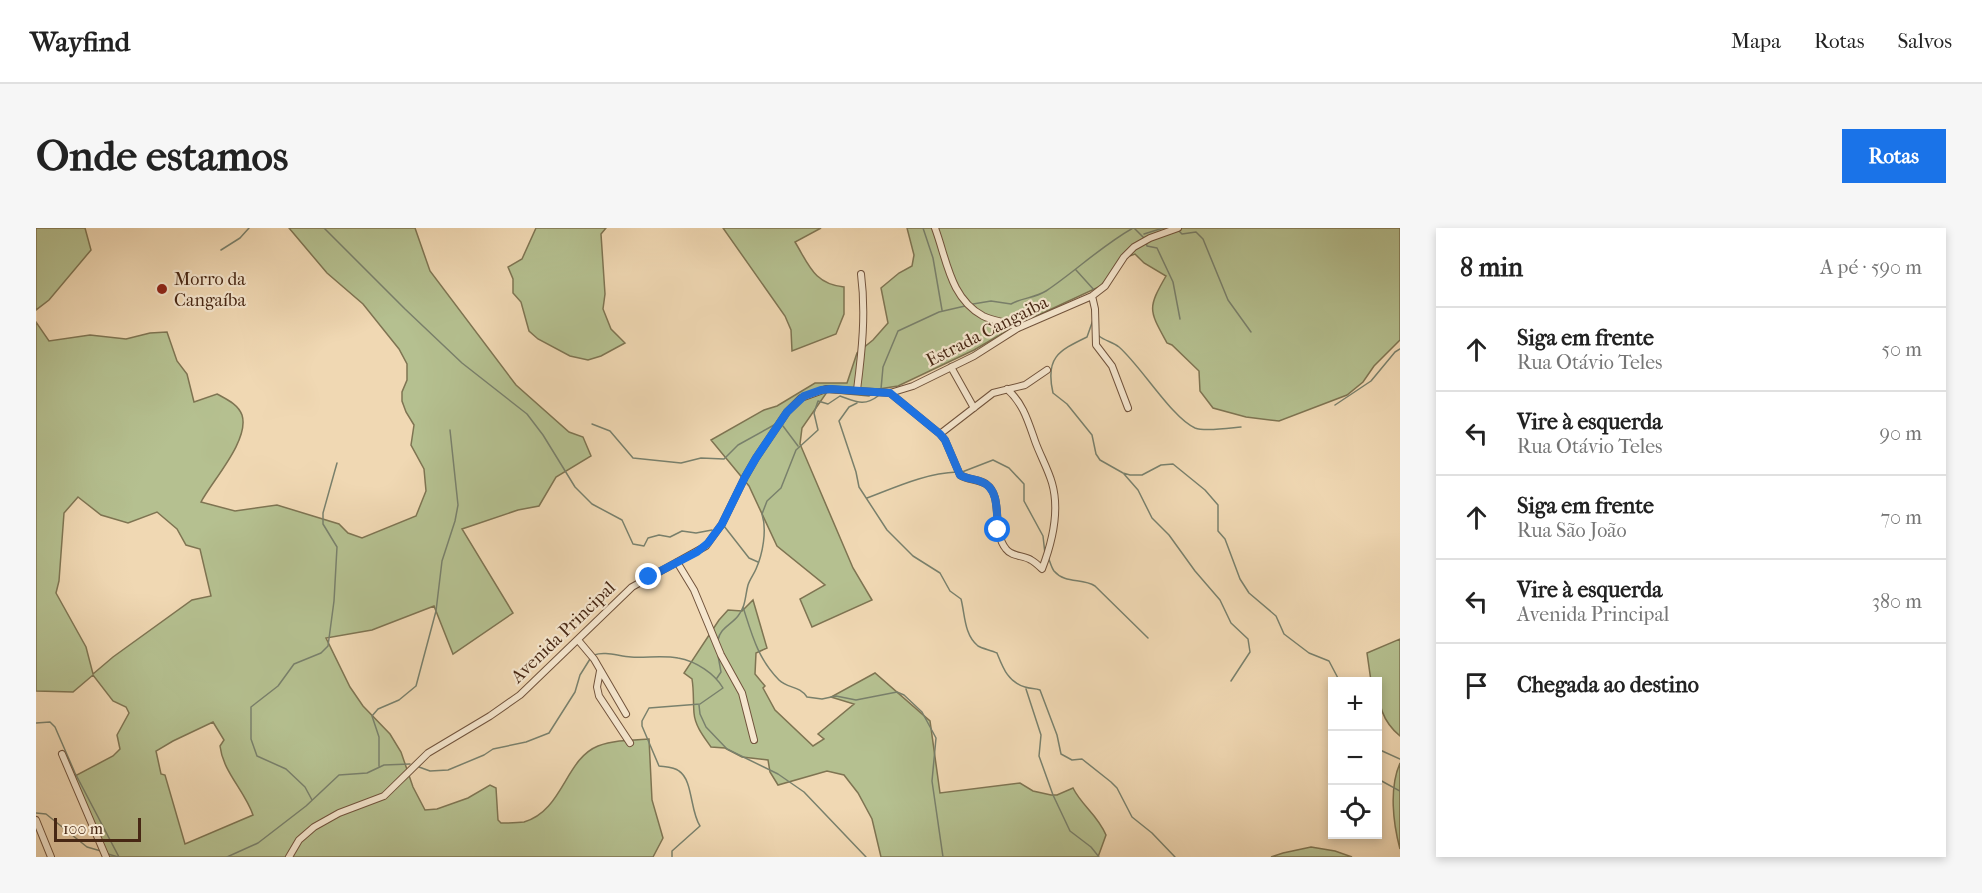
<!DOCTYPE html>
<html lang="pt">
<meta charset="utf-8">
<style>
:root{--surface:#fff;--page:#f6f6f6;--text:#222;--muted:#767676;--line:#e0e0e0;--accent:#1a73e8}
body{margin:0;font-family:"IM FELL French Canon",serif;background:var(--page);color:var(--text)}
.controls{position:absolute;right:18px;bottom:18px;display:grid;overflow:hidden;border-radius:0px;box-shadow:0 3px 9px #0003}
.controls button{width:54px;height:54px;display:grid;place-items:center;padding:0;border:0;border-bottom:2px solid var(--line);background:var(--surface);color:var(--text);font:30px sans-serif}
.scale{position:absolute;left:18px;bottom:15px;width:87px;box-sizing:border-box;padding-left:6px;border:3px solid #472714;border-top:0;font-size:16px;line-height:21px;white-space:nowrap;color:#472714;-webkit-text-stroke:4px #f5e6ce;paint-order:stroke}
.stop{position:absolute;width:18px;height:18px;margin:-14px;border:4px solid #1a73e8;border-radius:50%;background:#fff}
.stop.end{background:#1a73e8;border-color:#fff;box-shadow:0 2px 6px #0008}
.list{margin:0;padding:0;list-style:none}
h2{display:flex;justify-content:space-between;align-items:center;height:78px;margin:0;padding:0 24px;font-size:26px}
h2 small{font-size:20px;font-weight:400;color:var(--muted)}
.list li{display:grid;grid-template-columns:39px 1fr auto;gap:18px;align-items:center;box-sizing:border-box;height:84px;padding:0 24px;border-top:2px solid var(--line)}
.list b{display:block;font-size:22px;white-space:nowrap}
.list p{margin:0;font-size:20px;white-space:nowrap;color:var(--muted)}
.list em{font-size:20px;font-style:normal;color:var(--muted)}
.icon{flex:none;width:33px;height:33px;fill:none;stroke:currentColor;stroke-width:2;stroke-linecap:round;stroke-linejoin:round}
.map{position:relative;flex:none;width:1364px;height:629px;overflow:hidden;border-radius:0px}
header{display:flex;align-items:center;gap:36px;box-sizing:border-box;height:84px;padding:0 30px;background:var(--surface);border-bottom:2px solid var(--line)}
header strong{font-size:28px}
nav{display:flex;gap:33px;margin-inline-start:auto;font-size:21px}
.intro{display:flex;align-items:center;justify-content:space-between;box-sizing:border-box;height:144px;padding:0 36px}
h1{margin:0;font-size:42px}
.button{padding:15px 27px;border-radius:0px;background:var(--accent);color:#fff;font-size:21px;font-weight:700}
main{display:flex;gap:36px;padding:0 36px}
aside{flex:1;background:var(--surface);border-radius:0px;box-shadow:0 3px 9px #0003}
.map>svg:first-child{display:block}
.green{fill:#b5c090;stroke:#7e7452;stroke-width:1.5;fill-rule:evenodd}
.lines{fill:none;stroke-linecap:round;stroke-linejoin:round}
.stream{stroke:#79806c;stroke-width:1.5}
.minor-casing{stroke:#71533c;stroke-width:8}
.minor{stroke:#f5e6ce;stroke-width:6}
.route{stroke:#1a73e8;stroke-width:8}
.poi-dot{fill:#8f2418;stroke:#f5e6ce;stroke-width:2}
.labels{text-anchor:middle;stroke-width:4.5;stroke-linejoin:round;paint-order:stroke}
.poi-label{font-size:18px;fill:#472714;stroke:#f5e6ce;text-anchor:start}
.street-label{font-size:18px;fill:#472714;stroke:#f5e6ce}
</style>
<header>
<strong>Wayfind</strong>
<nav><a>Mapa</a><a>Rotas</a><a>Salvos</a></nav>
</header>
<div class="intro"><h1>Onde estamos</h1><a class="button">Rotas</a></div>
<main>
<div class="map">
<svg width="1364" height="629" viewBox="0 0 1364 629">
<rect width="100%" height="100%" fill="#f0d8b3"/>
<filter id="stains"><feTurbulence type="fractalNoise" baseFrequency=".00333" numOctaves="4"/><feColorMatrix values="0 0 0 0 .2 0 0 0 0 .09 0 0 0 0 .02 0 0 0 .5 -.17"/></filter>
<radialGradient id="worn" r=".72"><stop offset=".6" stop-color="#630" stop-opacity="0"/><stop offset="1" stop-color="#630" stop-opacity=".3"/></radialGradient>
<path class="green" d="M0 0H49L55 22 13 72 0 82Z
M253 0H379L394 43 480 157 533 204 547 209 555 228 520 249 503 278 482 282 426 301 477 385 417 426 398 378 336 402 290 410 314 459 327 478 354 506 365 524 377 559 389 582 401 581 432 570 454 557 460 560 462 592 465 595C472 595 481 595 488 594 527 583 529 531 562 518 578 512 596 512 613 511L616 572 627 610 617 629H69L35 550 77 528 84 521 81 507 93 485 90 479 77 473 57 447 37 464 0 463V94L13 113 54 107 90 111 114 105 131 104 141 133 151 146 158 174 181 166C190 171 202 176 206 187 214 212 176 253 165 274L199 283 241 277 303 296 312 305 326 310 380 288 390 263 388 241 375 217 378 197 370 184 366 173V164L371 152V136L363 121 327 76 291 45ZM42 269 65 287 92 295 121 284 141 301 150 317 164 321 175 368 156 372 77 429 57 446 50 419 20 365 23 353 28 285ZM177 494 188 512 184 518C187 544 209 563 217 587L149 616 129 547 125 546 120 523 137 513Z
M500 0H570L565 6 569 66 567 81 575 101 589 115 565 128 552 132 534 128 502 111 493 103 485 74 477 65V51L472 39 486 31Z
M687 0H785L759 14C773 37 778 56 808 59V86L800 106 756 123 755 102 749 88Z
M871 0H1364V112L1338 138 1327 154 1311 167 1243 193 1210 189 1177 180 1164 163 1163 143 1136 117 1131 115C1113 82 1111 81 1130 48L1108 35 1099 26 1085 31 1065 58 981 97 938 122 862 158 843 161 833 168 791 164 766 200 764 216 817 340 836 372 776 399 764 371 789 357 741 318 713 258 675 212 728 182 741 178 779 155H811L821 125 837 112 852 95 845 60 863 45 876 38 878 27Z
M717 372 731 420 720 425 719 446 729 458 727 460 739 482 777 518 788 511 782 506 818 476 795 469 839 445 894 493 904 565 984 555 997 563 1015 567H1021L1037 560C1046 578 1061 586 1070 607L1062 629H845L836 591 822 565 808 547 791 543 742 557 734 544 732 532 706 529 689 520 675 519C668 509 659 498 658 485 657 473 658 463 656 451L648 445 683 392 692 382 706 383Z
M1364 411V508C1346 493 1342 476 1342 454L1335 453 1331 425Z
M1364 535V621C1357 595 1353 560 1364 535Z
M1275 619 1299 623 1316 629H1235L1247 625Z"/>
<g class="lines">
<path class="stream" d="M288 0 369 81 426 135 491 186 507 207 539 259 556 276 586 292 597 316 608 318 612 310 623 307 634 309 646 303 660 305 676 302
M887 0 897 30 906 82
M1098 0 1108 10
M1143 3 1146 6 1160 4 1167 11 1192 72 1215 104
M1108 6 1127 0
M1110 14 1111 18 1121 20 1137 54 1144 91
M185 22 204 10 213 0
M1040 42 1059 63
M937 76 955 73 975 76C985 70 999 70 1010 63 1040 43 1065 18 1097 0
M1057 92 1051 109C1022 123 1009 130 1017 165L1031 176 1056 207 1060 226 1064 232 1087 245 1094 247H1106L1125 237 1137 236 1169 262 1182 277V303L1189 311 1204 351 1213 365 1240 388 1248 406 1273 425 1293 433 1304 454
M1063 108C1069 113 1077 114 1083 119 1105 138 1136 190 1159 200 1169 204 1194 200 1205 199
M845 161 847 139 862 103 903 84 929 78
M821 175 813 179 803 193 820 244 823 259 851 302 877 328 904 345 914 363 925 371C929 386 928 407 942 418 947 421 955 422 961 425 967 440 972 454 989 459 995 461 999 460 1004 462L1021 507 1025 526 1036 532 1046 531 1075 554 1081 560 1096 589 1116 605 1139 629
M1299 177 1335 153 1359 124 1364 121
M556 196 574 203 597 230 645 235 665 230 688 231 702 217 738 197
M747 198 762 218
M926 244 957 232 973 240 988 256V273L1007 308 1009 326
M1088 246 1102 262 1116 290 1133 307 1159 343 1184 372 1195 395 1212 411 1214 424 1195 453
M831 270C860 259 890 245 921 244
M688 298 713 330 722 334
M1012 329C1014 333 1015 339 1018 343 1029 356 1046 350 1059 358L1112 410
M707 379C716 407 722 431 743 452 752 461 763 457 771 469L786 471 800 468 820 472 861 464 868 467 886 484 900 510 896 553 907 629
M682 412C684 400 695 397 702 388 710 378 709 368 712 357 714 351 718 346 720 341 727 325 731 302 726 286L731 273 745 260 760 222 782 202 778 185 782 173 792 176 804 168C819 173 828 179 842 168
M681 422 685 444 681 450
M558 427C569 423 582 428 595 429 610 430 627 427 642 430 660 433 679 446 687 460L664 476 613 480 606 493V498L623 538C629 539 638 539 643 543 657 552 654 583 664 598L636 623V629
M990 461 1005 507 1003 528 1017 567 1034 603 1055 619 1063 629
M663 477 664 486 670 499 691 521 742 546 768 564 830 629
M0 495 14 494 19 499 39 545 83 629
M1342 519 1344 522 1364 531
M343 538V509L336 488 342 481 363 472 380 458 400 383 406 333 419 293 422 277 414 202
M383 539 394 543 412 542 448 527 457 521 490 514 513 505 539 464 544 447 554 431
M1342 543 1344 523
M1342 551 1364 563
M276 572 269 559 250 541 221 528 215 511V479L242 458 258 436 285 425 292 418 298 373 301 319 287 296V285L301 235
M0 585 10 586 51 619 65 623
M72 626 82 629
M191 629 222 615 270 578 303 547 331 545 348 537 374 536"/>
<defs>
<path id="minor" d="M899 0C911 32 914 70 947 88 959 94 971 93 982 100
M1056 68 1059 81 1060 117 1076 138 1092 180
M915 139 938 180
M821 162C826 123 830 85 825 46
M854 165 904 206 957 165 989 157 1011 142
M904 206 909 212 924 247C932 252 942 251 950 256 968 268 955 303 970 321 976 329 987 327 995 332 999 334 1003 338 1006 341 1016 315 1024 283 1016 255 1012 241 1004 227 999 213 992 193 987 175 971 161
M641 334 658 362 685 427 706 465 718 512
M542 412 558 431 590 486
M564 443 561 459 563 468 594 515
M26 526 70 629
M0 592 15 629
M253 629 263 612 278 599 303 585 348 568 392 525 454 488 484 467 596 359 670 318 686 296 709 249 720 230 751 184 765 170 790 161 854 165 877 158 938 128 982 100 1056 68 1069 58 1088 29 1098 19 1114 10 1142 0"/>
</defs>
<use href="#minor" class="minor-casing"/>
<use href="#minor" class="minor"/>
</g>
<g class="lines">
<path class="route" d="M613 349 661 324 672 315 686 296 709 249 720 230 751 184 768 168 785 162 795 161 854 165 904 206 909 212 924 247C931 251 939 251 946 254 964 261 960 287 962 302"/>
</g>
<circle class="poi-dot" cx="126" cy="61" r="6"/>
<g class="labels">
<g class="poi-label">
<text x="138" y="57">Morro da<tspan x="138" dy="21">Cangaíba</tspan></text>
</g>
<g class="street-label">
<text transform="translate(951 103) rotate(-27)" y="6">Estrada Cangaiba</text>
<text transform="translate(527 404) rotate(-44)" y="6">Avenida Principal</text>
</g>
</g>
<rect width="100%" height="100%" filter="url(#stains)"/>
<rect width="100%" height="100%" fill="url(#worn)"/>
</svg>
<div class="controls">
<button>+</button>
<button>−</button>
<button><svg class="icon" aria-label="locate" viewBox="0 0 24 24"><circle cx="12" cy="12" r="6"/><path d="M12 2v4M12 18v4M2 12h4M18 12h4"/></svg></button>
</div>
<div class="scale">100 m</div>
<div class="stop" style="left:962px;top:302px"></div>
<div class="stop end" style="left:613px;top:349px"></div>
</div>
<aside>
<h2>8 min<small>A pé · 590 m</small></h2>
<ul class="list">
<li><svg class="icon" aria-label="ahead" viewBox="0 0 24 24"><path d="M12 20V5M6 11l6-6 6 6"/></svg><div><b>Siga em frente</b><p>Rua Otávio Teles</p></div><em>50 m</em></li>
<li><svg class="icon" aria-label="left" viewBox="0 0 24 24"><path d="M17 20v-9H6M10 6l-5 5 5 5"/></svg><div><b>Vire à esquerda</b><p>Rua Otávio Teles</p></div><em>90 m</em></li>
<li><svg class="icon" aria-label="ahead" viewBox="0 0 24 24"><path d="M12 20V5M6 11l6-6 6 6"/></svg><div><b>Siga em frente</b><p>Rua São João</p></div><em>70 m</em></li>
<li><svg class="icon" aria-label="left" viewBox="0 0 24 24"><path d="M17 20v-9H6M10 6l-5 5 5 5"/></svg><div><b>Vire à esquerda</b><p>Avenida Principal</p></div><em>380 m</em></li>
<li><svg class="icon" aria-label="arrive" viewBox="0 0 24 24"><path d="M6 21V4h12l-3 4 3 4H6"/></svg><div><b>Chegada ao destino</b></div></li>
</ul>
</aside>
</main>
